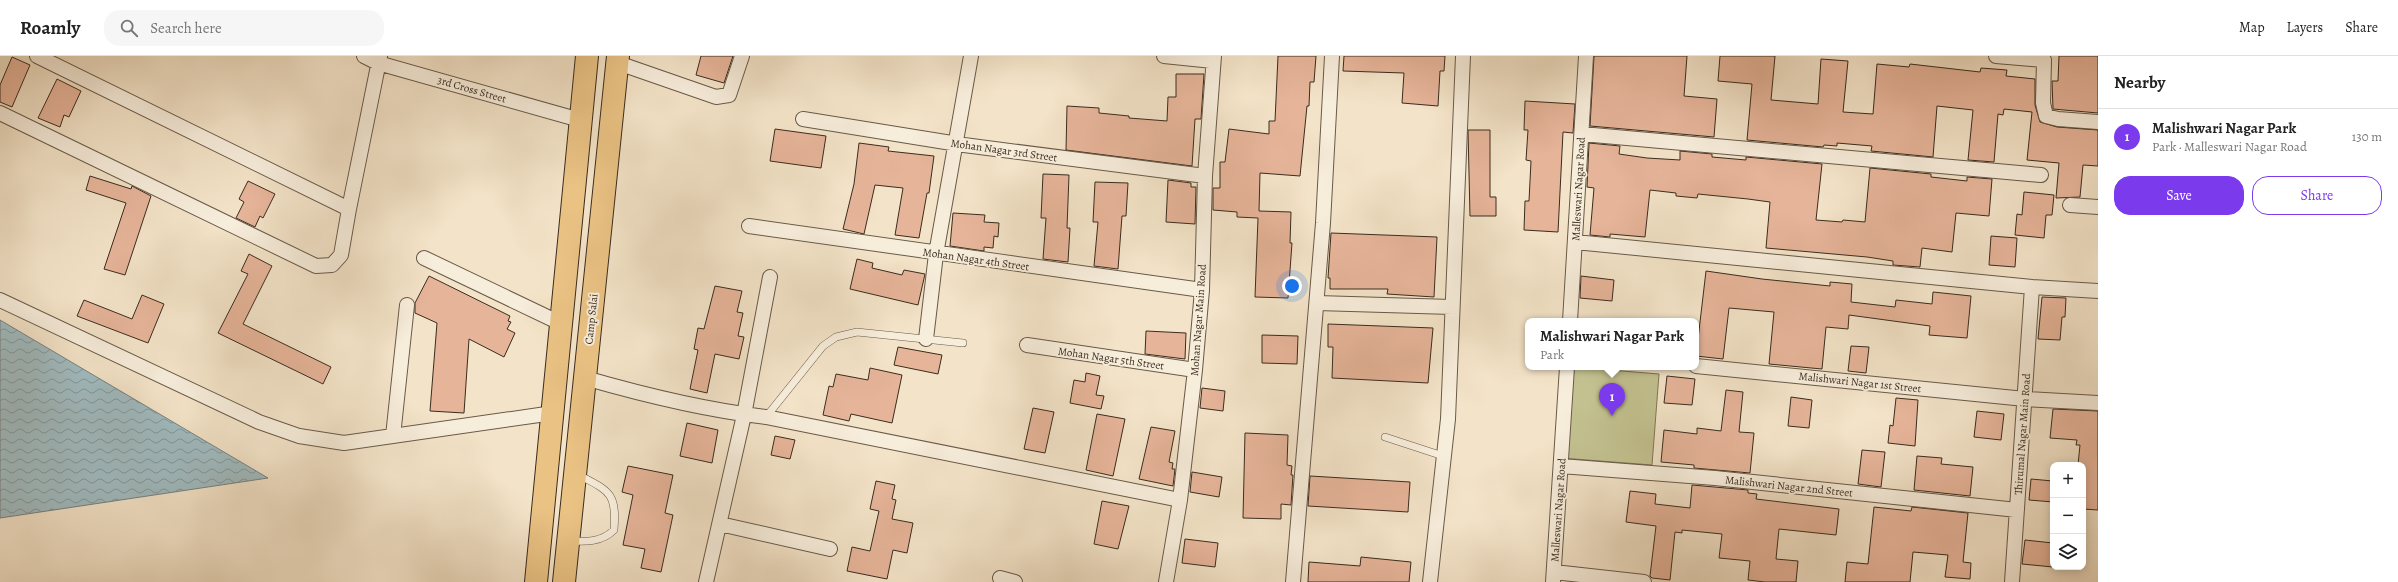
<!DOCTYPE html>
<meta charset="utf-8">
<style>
:root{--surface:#fff;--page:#f6f6f6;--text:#222;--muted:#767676;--line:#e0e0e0;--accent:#7c3aed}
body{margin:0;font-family:Alegreya,serif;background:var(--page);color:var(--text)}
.controls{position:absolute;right:12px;bottom:12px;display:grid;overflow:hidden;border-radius:8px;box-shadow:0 2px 10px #0003}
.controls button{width:36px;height:36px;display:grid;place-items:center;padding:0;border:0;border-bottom:1px solid var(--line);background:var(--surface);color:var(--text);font:20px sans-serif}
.you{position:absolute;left:1292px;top:230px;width:14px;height:14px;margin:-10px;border:3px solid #fff;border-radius:50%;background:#1a73e8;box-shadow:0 0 0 6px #1a73e833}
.badge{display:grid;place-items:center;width:26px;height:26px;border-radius:50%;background:var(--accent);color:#fff;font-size:13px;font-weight:700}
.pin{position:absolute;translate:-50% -33px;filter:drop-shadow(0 1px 2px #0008)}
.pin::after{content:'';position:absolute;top:21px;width:14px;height:12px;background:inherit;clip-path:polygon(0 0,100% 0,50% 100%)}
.popup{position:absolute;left:1525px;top:262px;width:174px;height:52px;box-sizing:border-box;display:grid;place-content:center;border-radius:8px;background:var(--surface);filter:drop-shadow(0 1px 3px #0005);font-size:13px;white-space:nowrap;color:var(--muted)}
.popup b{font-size:15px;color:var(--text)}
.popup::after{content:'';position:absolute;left:50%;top:100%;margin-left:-8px;border:8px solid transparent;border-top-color:var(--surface)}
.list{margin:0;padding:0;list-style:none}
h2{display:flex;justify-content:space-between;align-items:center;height:52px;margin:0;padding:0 16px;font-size:17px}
h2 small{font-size:13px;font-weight:400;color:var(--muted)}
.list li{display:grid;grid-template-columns:26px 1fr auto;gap:12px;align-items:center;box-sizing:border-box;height:56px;padding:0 16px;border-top:1px solid var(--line)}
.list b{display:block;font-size:15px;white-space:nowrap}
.list p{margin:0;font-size:13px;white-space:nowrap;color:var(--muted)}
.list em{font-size:13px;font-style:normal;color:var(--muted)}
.actions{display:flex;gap:8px;padding:12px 16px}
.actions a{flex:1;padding:9px 0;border:1px solid var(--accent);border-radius:16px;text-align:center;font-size:14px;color:var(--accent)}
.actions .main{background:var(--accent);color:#fff}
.icon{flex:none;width:22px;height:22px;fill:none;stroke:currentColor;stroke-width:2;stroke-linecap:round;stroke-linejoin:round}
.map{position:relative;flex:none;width:2098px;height:526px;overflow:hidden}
header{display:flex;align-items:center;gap:24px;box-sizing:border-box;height:56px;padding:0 20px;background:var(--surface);border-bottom:1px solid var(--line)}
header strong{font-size:19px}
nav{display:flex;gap:22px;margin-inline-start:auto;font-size:14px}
.search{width:280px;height:36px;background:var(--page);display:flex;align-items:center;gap:10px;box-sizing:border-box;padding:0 14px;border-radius:16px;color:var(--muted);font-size:15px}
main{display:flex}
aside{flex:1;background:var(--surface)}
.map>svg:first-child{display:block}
.park{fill:#c3c190;stroke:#7e7657}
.water{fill:url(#water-waves);stroke:#77827f}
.building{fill:#e6b499;stroke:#3a2c1e}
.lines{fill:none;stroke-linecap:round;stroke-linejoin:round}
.service-casing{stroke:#685a48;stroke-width:8}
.minor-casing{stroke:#685a48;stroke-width:16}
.primary-casing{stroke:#3a2c1e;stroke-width:24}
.service{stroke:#f7eddb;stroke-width:7}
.minor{stroke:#f7eddb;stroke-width:14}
.primary{stroke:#eac284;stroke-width:22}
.labels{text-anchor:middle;stroke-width:4;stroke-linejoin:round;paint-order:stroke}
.street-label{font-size:11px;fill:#3a2c1e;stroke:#f7eddb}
</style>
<header>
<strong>Roamly</strong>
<div class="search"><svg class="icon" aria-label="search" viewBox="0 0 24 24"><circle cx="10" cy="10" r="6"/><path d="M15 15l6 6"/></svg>Search here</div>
<nav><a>Map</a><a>Layers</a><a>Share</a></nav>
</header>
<main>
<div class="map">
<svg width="2098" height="526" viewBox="0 0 2098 526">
<defs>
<pattern id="water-waves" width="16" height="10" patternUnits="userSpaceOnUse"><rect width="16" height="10" fill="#a0bbc0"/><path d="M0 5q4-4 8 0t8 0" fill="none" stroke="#83989b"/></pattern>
</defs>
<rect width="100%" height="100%" fill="#f3e3c8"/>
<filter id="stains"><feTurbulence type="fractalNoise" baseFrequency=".005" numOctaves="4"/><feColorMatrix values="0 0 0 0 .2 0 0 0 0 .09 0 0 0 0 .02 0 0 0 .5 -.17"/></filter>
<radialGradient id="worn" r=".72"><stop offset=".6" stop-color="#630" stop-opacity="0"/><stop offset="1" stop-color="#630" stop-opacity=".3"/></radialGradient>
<path class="park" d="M1574 311 1659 318 1652 409 1561 402Z"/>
<path class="water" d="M0 264 268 422 0 462Z"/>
<path class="building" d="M701 0H733L724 27 696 19Z
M1278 0H1316L1314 26H1310L1309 50H1307L1300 120 1260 117 1259 155 1291 156 1290 187H1292L1288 242 1255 241 1258 162 1237 161V156L1213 154V132H1220V106H1225L1229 73 1269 78V65H1275Z
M1344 0H1445L1444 15H1440L1438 50 1402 47 1404 17 1343 15Z
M1594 0H1687L1684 40 1717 43 1714 81 1590 70Z
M1720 0H1775L1771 44 1818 48 1821 3 1848 5 1843 56 1873 58 1877 8 1909 11 1910 8 1980 16 1981 12 2007 14 2006 20 2035 23V49L2040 66 2057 71 2098 74V110L2083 109 2080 141 2056 142 2059 107 2027 104 2032 56 2004 53 2003 59 1998 58 1994 106 1968 104 1973 54 1937 50 1933 101 1871 95 1872 90 1837 87V90L1824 89 1823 91 1747 84 1752 28 1718 25Z
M2059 0H2098V57L2053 53 2052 25H2058Z
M12 1 30 9 12 51 0 46V29Z
M1176 18H1204L1201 63H1195L1192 110 1066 94 1067 50 1099 52V57L1129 60V62L1167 65 1168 41H1176Z
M57 23 81 35 69 61 64 59 60 71 38 62Z
M1525 45 1575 48 1573 77 1563 76 1558 176 1524 174 1525 145H1529L1531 105 1526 104 1528 74H1524Z
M775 73 826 80 821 112 770 105Z
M1468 74H1490V141H1496V160H1470Z
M859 87 889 91 888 95 934 100 929 137H927L919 182 895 179 903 132 875 129 864 178 843 173 854 128Z
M1589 87 1620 90 1619 98 1647 102 1680 104V95L1712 98V101L1746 104V101L1822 108 1816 164 1842 166 1843 164 1865 166 1870 112 1931 118V121L1967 125V121L1992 123 1989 160 1956 157 1952 196 1922 192 1920 211 1893 209V205L1867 201 1766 192 1770 146 1748 143 1698 138 1697 142 1676 140V137L1650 134 1645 181 1610 178V181L1590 179 1594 132 1587 131Z
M1043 118 1069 119 1067 172H1070L1068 206 1043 203 1046 162H1041Z
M90 120 131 133 132 130 151 140 125 219 104 213 126 147 86 134Z
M1168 124 1191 127V131H1196L1195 168 1166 166Z
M248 125 275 138 263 162 260 160 255 171 236 162 244 146 239 143Z
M1095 126 1128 127 1126 160H1122L1118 213 1094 210 1098 166H1093Z
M2024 136 2054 139 2052 159H2046L2044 182 2015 179 2017 158 2022 159Z
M953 157 985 159 984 166 999 167 998 181 994 180 993 192 984 191V195L950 190Z
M1331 177 1437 181 1434 241 1387 238 1388 233H1330V222H1328Z
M1991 180 2017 182 2015 211 1989 209Z
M249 198 272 210 243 268 331 311 323 328 218 277 248 218 241 215Z
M857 203 873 207 872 212 902 219 904 214 925 218 918 249 850 233Z
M1706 215 1762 223 1830 230V226L1852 228 1851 246 1895 251 1896 244 1932 248 1933 236 1971 240 1967 282 1929 279 1930 270 1849 259 1848 273 1826 271 1822 313 1769 308 1774 256 1729 252 1723 303 1696 300Z
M429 220 510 260 508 265 511 266 507 273 515 277 504 301 469 283 464 357 430 355 437 267 415 257V247Z
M1581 220 1614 224 1612 245 1580 242Z
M715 230 742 235 737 256 743 257 738 280 744 281 739 303 715 298 707 337 690 333 698 294 694 293 698 272 704 273Z
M142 239 164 248 148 287 77 260 84 244 132 263Z
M2042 241 2066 242 2065 261H2062L2060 284 2038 283Z
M1328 268 1433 272 1428 327 1332 322 1333 291H1328Z
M1146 275 1186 277 1185 303 1145 298Z
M1262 279 1298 280 1297 308 1262 307Z
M1851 290 1869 291 1866 317 1848 315Z
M898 291 942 299 938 318 894 309Z
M870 312 902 319 892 367 851 358 849 365 823 359 829 330 833 331 836 318 868 324Z
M1086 317 1100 320 1096 339 1104 340 1101 353 1070 347 1074 324 1085 326Z
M1667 320 1695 323 1692 349 1664 347Z
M1202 332 1225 335 1223 355 1200 352Z
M1726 334 1743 336 1739 376 1754 377 1750 417 1694 412V409L1661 406 1664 374 1697 378V372L1721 375Z
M1791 341 1812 344 1809 372 1788 370Z
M1896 342 1918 344 1915 390 1888 387 1890 369 1893 370Z
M1033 352 1054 356 1045 397 1024 393Z
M2053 353 2098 355V454L2083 453V409H2078L2080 389H2076L2077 384 2050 382Z
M1977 355 2004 358 2001 384 1974 381Z
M1097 358 1125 363 1113 420 1086 414Z
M687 367 718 374 712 407 680 400Z
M1151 371 1175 375 1169 406 1173 407 1172 413H1175L1173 430 1139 423Z
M1245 377 1288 379 1287 409 1292 410 1291 419H1293L1291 449 1281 448V463L1243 462Z
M775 380 795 384 790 403 771 399Z
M1862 394 1885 396 1881 431 1858 428Z
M1917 400 1942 402 1941 408 1973 411 1970 440 1914 434Z
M628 410 673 419 665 457 673 459 661 516 641 512 645 493 623 489 633 439 622 436Z
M1192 416 1222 421 1219 441 1190 436Z
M1310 420 1410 426 1408 456 1308 450Z
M2031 423 2053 425V446L2029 444Z
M876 425 895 429 892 443 896 444 892 463 913 467 907 497 893 494 887 523 847 515 852 491 870 495 879 455 870 453Z
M1692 429 1748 434V437L1757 438 1756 443 1839 453 1836 479 1779 473 1776 503 1798 505 1796 526H1765L1748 524 1750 505 1719 502 1722 478 1682 474V477L1675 476 1670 524 1652 522 1650 520 1656 470 1626 466 1630 435 1656 438 1655 448 1690 452Z
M1102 445 1129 450 1118 493 1094 488Z
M1874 451 1911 455 1912 451 1968 457 1963 506 1971 507 1970 523 1945 521 1948 499 1913 496 1910 526H1845L1847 506 1868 508Z
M1185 483 1218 487 1215 511 1182 507Z
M2025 484 2053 487V511L2022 508Z
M1361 501 1411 506 1409 526H1308L1309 506 1360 510Z"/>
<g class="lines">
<defs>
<path id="service" d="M766 361 823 290 836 281 857 276 963 287
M1385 381 1443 400
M570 485C586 486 602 486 614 474 617 436 609 435 577 418"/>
<path id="minor" d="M37 0 349 153 380 0
M364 0 378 7 580 64
M1164 0 1213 5
M1996 0 2044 4 2043 47 2046 60 2058 63 2098 66
M618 7 716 41 729 39 742 0
M0 57 316 210 332 209 341 199 349 153
M803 63 964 89 1205 120
M1582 78 2041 119
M2070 149 2098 151
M749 170 1202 234
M1575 186 2032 231 2098 235
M424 202 560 267
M0 244 259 366 299 380 344 387 553 357
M1317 247 1452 251
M1570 265 1586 0
M926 283 936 198 971 0
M1027 289 1195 314
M1696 310 2025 343 2098 347
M585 322C644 339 705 354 766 361L1180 444
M393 380 407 249
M1561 410 1715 422 2017 454
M720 468 830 493
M1554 516 1644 526
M1000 522 1015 526
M706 526 744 359 770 221
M1166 526 1180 444 1195 314 1202 234 1205 120 1214 0
M1293 526 1323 167 1332 0
M1430 526 1448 363 1463 0
M1553 526 1567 311
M2012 526 2032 231"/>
<path id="primary" d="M536 526 587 0
M564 526 618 0"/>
</defs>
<use href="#service" class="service-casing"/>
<use href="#minor" class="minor-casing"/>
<use href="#primary" class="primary-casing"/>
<use href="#service" class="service"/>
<use href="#minor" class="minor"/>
<use href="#primary" class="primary"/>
</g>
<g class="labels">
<g class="street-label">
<text transform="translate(472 33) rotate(16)" y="4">3rd Cross Street</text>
<text transform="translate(1004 94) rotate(8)" y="4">Mohan Nagar 3rd Street</text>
<text transform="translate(1578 133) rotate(-87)" y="4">Malleswari Nagar Road</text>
<text transform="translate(976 203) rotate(8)" y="4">Mohan Nagar 4th Street</text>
<text transform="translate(591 263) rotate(-84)" y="4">Camp Salai</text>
<text transform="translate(1198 264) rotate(-86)" y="4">Mohan Nagar Main Road</text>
<text transform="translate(1111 302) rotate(8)" y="4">Mohan Nagar 5th Street</text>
<text transform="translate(1860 326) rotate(6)" y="4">Malishwari Nagar 1st Street</text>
<text transform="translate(2022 378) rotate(-86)" y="4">Thirumal Nagar Main Road</text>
<text transform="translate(1789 430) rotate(6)" y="4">Malishwari Nagar 2nd Street</text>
<text transform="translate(1558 454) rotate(-86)" y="4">Malleswari Nagar Road</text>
</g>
</g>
<rect width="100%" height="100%" filter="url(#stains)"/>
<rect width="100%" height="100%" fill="url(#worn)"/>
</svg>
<div class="controls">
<button>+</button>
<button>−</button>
<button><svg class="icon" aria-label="layers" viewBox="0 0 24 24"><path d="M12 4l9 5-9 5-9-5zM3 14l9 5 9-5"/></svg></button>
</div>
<div class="you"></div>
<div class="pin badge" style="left:1612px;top:360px">1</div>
<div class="popup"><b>Malishwari Nagar Park</b>Park</div>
</div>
<aside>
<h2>Nearby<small></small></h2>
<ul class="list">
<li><span class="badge">1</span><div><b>Malishwari Nagar Park</b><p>Park · Malleswari Nagar Road</p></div><em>130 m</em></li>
</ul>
<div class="actions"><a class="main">Save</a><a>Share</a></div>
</aside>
</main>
